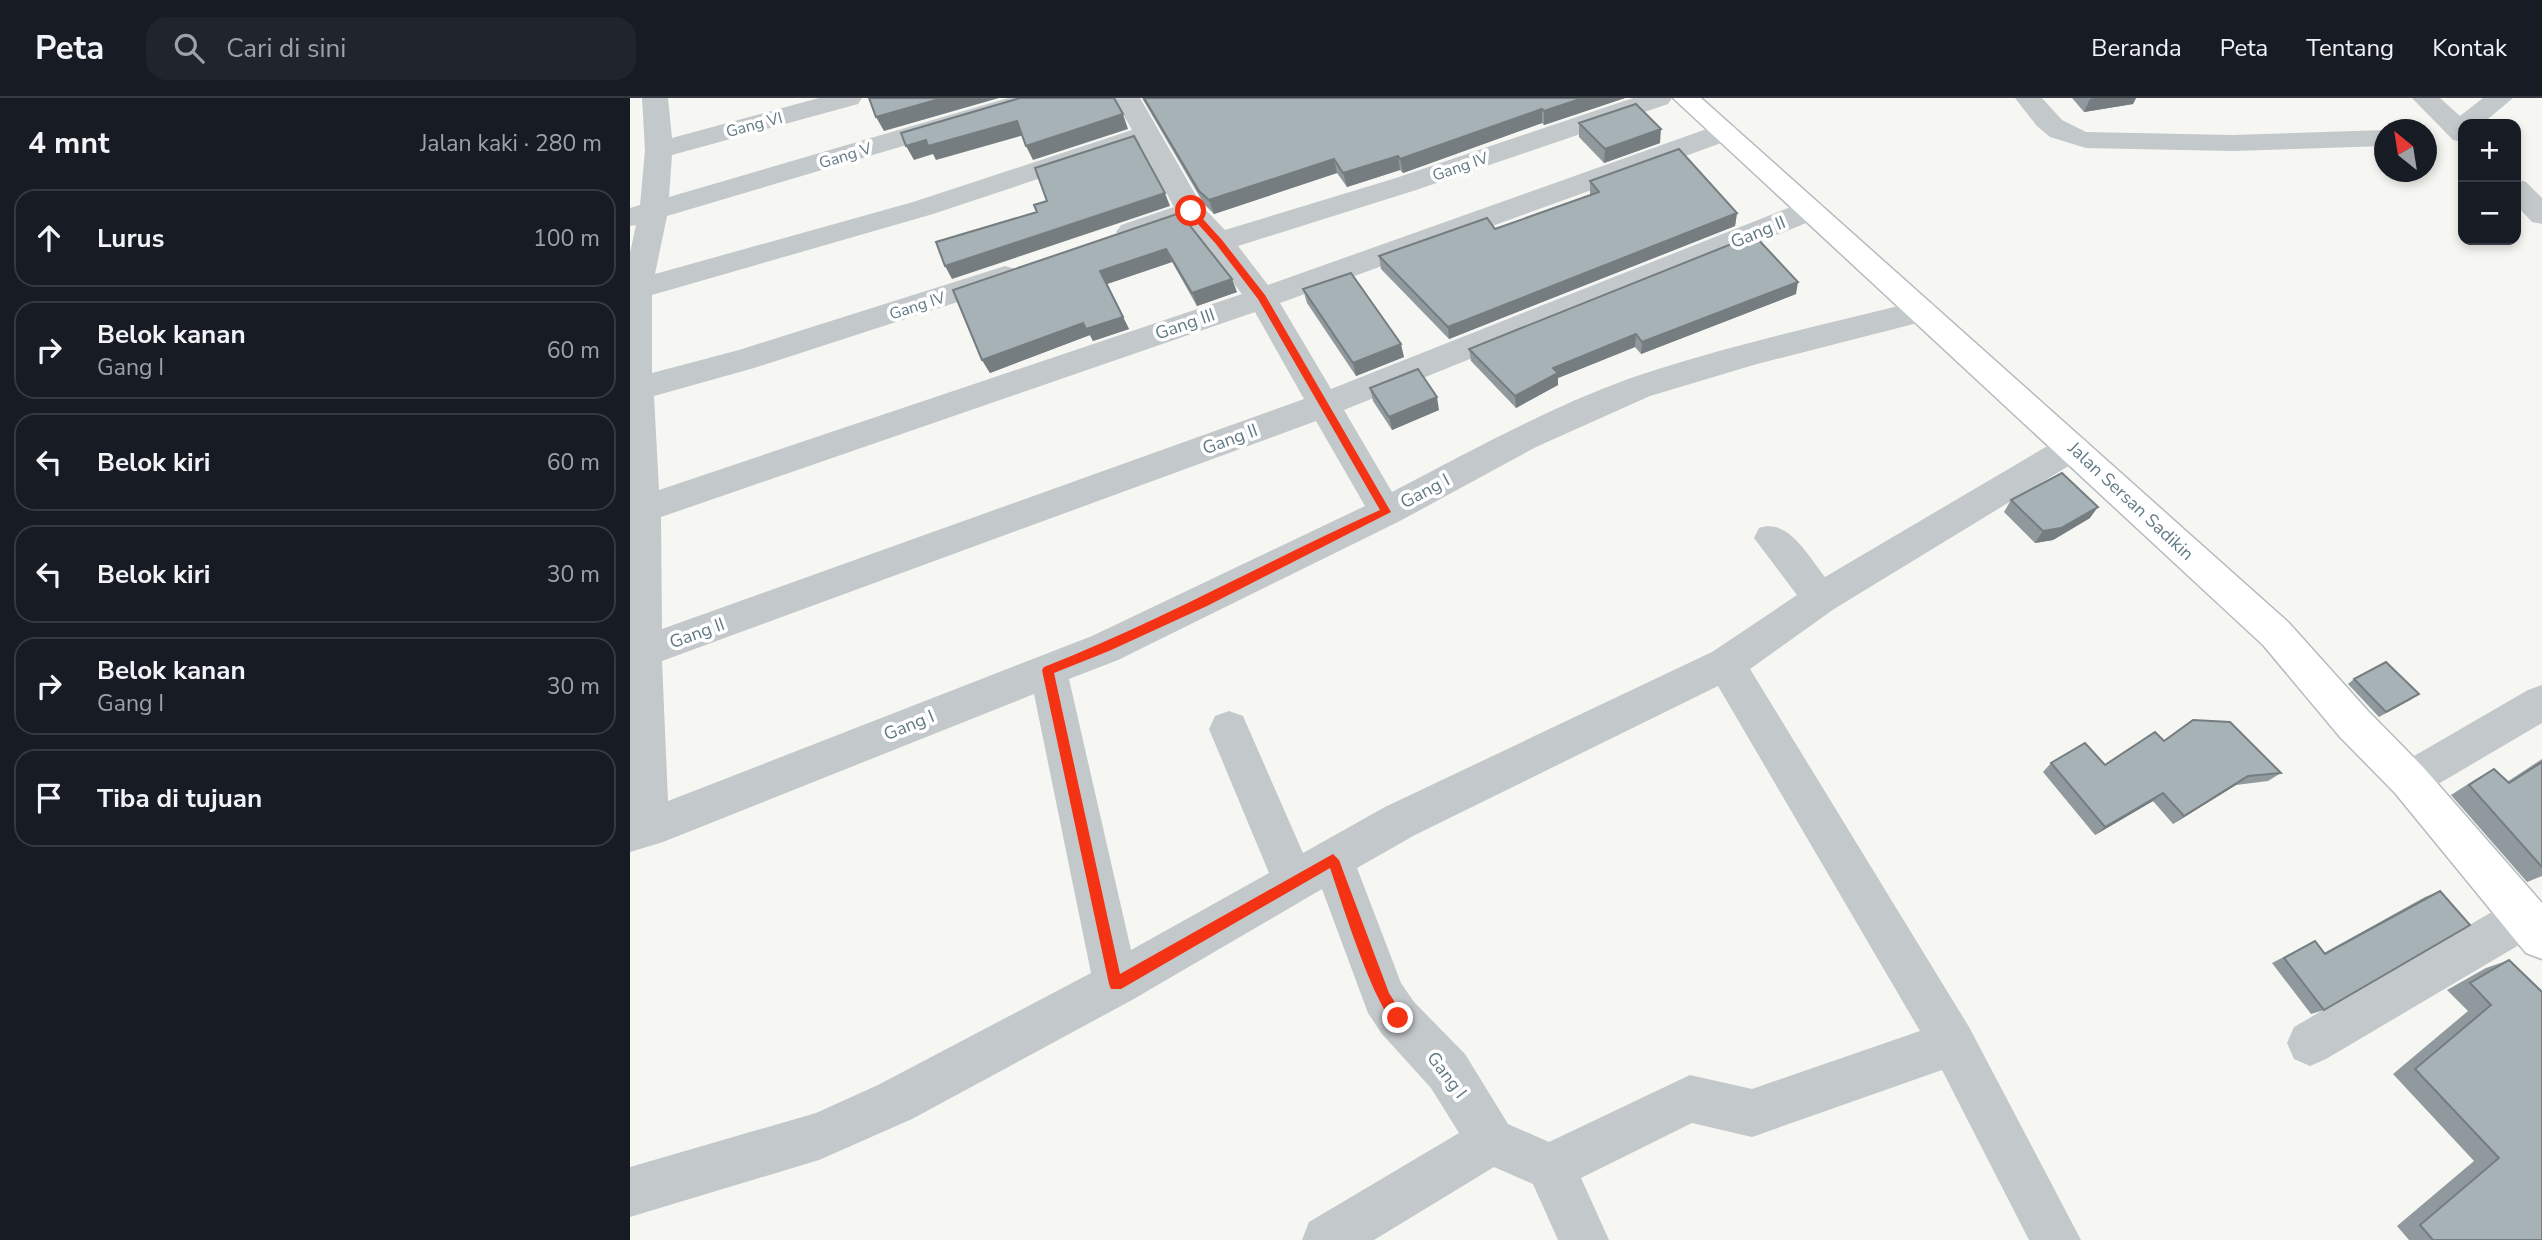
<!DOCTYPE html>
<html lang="id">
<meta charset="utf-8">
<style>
:root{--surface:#171b24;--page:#20242c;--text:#f1f3f6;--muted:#9ea1a6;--line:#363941}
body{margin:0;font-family:"Nunito Sans",sans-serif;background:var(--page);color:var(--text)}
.controls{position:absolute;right:21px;top:21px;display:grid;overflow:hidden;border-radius:14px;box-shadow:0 4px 10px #0003}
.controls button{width:63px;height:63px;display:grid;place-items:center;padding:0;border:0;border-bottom:2px solid var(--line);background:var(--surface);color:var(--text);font:35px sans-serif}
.compass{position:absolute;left:1744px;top:21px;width:63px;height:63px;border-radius:50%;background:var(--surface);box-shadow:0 4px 10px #0003;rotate:330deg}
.stop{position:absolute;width:21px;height:21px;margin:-16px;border:5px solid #f43214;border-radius:50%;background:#fff}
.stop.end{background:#f43214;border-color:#fff;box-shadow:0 2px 7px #0008}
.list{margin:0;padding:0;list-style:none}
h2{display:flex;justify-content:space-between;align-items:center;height:91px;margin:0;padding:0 28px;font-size:30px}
h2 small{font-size:23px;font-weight:400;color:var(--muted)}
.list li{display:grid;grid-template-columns:46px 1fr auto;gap:21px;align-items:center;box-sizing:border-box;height:98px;margin:0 14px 14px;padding:0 14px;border:2px solid var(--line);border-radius:21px}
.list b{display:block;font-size:26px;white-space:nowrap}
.list p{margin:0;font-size:23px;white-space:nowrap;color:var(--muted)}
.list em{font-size:23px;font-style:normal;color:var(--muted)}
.icon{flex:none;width:38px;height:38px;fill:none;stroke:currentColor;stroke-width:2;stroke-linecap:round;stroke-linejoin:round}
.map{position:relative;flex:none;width:1912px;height:1142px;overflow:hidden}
header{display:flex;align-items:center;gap:42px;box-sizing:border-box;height:98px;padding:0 35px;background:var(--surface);border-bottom:2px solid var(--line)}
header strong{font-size:33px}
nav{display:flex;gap:38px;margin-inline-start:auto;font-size:24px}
.search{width:490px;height:63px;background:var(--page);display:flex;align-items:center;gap:18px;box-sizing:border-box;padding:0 24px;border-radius:21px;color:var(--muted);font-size:26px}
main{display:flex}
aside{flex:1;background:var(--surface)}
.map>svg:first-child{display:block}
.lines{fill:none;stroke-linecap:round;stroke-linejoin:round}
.secondary-casing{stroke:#b5bcbf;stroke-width:3}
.street{fill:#c3c8cb;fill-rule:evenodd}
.secondary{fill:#fff;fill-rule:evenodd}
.wall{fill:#90999d}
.shaded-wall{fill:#757d80}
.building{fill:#a7b2b7;stroke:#757d80;stroke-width:2}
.route{fill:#f43214}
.labels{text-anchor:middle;stroke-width:7;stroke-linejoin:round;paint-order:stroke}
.far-street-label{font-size:16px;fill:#627a86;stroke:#fff}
.street-label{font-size:18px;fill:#627a86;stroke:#fff}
</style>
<header>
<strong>Peta</strong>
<div class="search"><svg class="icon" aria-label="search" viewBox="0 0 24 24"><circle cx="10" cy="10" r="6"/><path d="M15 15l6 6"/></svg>Cari di sini</div>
<nav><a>Beranda</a><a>Peta</a><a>Tentang</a><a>Kontak</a></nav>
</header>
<main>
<aside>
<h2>4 mnt<small>Jalan kaki · 280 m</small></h2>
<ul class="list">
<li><svg class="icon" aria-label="ahead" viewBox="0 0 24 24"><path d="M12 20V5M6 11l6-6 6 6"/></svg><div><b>Lurus</b></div><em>100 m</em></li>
<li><svg class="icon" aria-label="right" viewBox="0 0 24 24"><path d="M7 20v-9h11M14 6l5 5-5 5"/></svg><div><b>Belok kanan</b><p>Gang I</p></div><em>60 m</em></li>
<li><svg class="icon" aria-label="left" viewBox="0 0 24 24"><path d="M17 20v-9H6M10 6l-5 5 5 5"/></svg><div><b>Belok kiri</b></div><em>60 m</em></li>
<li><svg class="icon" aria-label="left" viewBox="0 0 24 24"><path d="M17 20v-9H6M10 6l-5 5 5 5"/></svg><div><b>Belok kiri</b></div><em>30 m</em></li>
<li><svg class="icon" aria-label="right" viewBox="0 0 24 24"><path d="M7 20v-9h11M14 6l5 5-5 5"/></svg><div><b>Belok kanan</b><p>Gang I</p></div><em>30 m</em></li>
<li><svg class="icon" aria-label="arrive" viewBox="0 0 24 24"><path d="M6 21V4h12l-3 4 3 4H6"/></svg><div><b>Tiba di tujuan</b></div></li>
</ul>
</aside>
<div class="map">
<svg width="1912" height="1142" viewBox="0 0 1912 1142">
<rect width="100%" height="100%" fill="#f6f6f2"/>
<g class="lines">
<defs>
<path id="secondary" d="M1043 0H1071L1659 525 1738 613 1793 669 1912 805V861L1896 855 1765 695 1710 639 1633 547Z"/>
</defs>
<use href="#secondary" class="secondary-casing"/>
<path class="street" d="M12 0H38L42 40 189 0H232L228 6 42 57 39 99 378 0H419L415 6 37 118 25 176 283 104 502 32 484 0H510L572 108 595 132 766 80 1003 0H1042L1038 6 786 92 608 148 638 187 1085 28 1095 26 1105 28 1108 34 1105 40 650 205 701 291 1171 105 1181 103 1191 105 1195 112 1191 119 714 312 762 394C839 354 916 311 998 281 1094 248 1194 227 1292 202L1303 205 1307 213 1303 221 1127 266 1020 298 906 349 768 424 488 562 439 581 501 852 639 775 579 631 585 618 599 613 613 618 673 755 755 709 1082 554 1167 497 1124 440 1129 430C1159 420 1178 458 1195 479L1431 340 1443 336 1455 340 1460 349 1455 358 1204 511 1120 571 1339 929 1451 1142H1399L1312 972 1122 1039 1062 1025 951 1080 979 1142H928L903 1086 864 1069 744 1142H672L679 1124 829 1035 801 990 752 936 738 915 692 791 502 902 282 1021 189 1062 0 1119V1069L186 1015 248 987 461 875 404 596 33 744 0 754V155L6 127 0 128V110L10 107 15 52ZM510 47 544 109 491 127 486 134 491 141 501 144 556 125 612 196 29 392 24 298 124 270 386 185 390 178 386 171 375 168 109 252 22 275V197L303 116ZM625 214 674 301 32 531 31 419ZM686 323 735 408 462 538 38 703 32 563ZM1088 588 1290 933 1122 991 1060 977 919 1044 878 1026 835 956 784 904 771 885 727 770 785 737Z
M1385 0H1412L1432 22 1456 34 1602 37 1755 32V48L1602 53 1456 50 1420 39 1407 28Z
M1782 0H1810L1830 18 1853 0H1883L1852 26H1833V44L1823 42Z
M1886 81 1896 84 1912 100V126L1902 124 1886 107Z
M1912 587V625L1793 695 1779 701 1765 695 1759 682 1765 669 1898 592Z
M1895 797 1911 804V834L1696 961 1680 968 1664 961 1657 945 1664 929 1879 804Z"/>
<use href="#secondary" class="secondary"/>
</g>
<path class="wall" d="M512 0H995L914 27 912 25 773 75 770 72 717 89 707 75 584 116 574 106Z
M1442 0H1506L1503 6 1454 14Z
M949 25 1030 45 974 65 949 39Z
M960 83 1107 115 1105 128 819 241 751 171 749 158 865 131 960 97Z
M550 115 607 194 567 208 542 164 477 186 499 231 463 243 460 237 360 275 352 262Z
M673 191 774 259 726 278 677 205Z
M1166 196 1011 256 1005 249 928 280V287L886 310 841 263 839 251Z
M740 290 809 312 762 332 743 303Z
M1381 402 1460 420 1423 442 1405 445 1374 414Z
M1724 581 1782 601 1749 619 1718 586Z
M1912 661V778L1897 784 1821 697 1846 681 1864 671 1877 684Z
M1421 665 1475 667 1651 675 1638 683 1606 687 1543 726 1523 703 1465 737 1413 674Z
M1810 793 1694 912 1681 916 1642 865 1685 843 1694 855 1795 799Z
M1879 862 1912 1142H1779L1767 1128 1844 1063 1763 976 1838 913 1817 892 1856 870Z"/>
<path class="shaded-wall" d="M313 0H369L254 33 246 19Z
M953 0H995L914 27V13Z
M1464 0H1506L1503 6 1454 14 1460 1Z
M912 11V25L773 75 770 61Z
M493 16 498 31 403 62 396 48Z
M387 23 394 37 306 62 303 56 284 62 276 48 296 42Z
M1031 31 1030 45 974 65 975 51Z
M768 58 770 72 717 89 713 75Z
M704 61 707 75 584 116 579 102Z
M535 95 540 108 322 181 315 168Z
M1107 115 1105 128 819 241 818 229Z
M536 151 542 164 477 186 470 173Z
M602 181 607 194 567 208 562 195Z
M1168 184 1166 196 1011 256 1012 244Z
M493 219 499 231 463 243 460 237 360 275 352 262 453 225Z
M1006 236 1005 249 928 280V287L886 310 885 298 923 270Z
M771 246 774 259 726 278 723 265Z
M807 299 809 312 762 332 759 319Z
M1468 409 1460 420 1423 442 1405 445 1413 433Z
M1618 678 1606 687 1543 726 1554 718Z
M1533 695 1523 703 1465 737 1475 729Z"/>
<path class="building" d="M239 0H313L246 19Z
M390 0H484L493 16 396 48 387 23 298 48 296 42 276 48 271 35Z
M514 0H953L914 13 912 11 770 61 768 58 713 75 704 61 579 102 569 93Z
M1006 6 1031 31 975 51 949 25Z
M504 38 535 95 315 168 306 144 407 114 404 107 417 103 405 70Z
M1049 51 1107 115 818 229 749 158 857 120 865 131 969 94 960 83Z
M550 115 602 181 562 195 536 151 470 173 493 219 456 231 453 225 352 262 323 192Z
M1124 137 1168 184 1012 244 1006 236 923 270 928 275 885 298 839 251Z
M721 175 771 246 723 265 673 191Z
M788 271 807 299 759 319 740 290Z
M1432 375 1468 409 1431 430 1413 433 1381 402Z
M1756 564 1789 596 1756 614 1724 581Z
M1563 622 1600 624 1651 675 1618 678 1554 718 1533 695 1475 729 1421 665 1455 645 1475 667 1525 634 1534 643Z
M1912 664V769L1839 687 1864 671 1879 685Z
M1810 793 1840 827 1694 912 1654 860 1685 843 1695 856Z
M1879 862 1912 894V1142H1803L1790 1127 1869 1060 1785 971 1861 907 1840 885Z"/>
<path class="route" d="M558 111H564L592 142 635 197 761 414 577 508 479 553 424 575 490 876 703 756 709 762 759 895 775 920 768 927C746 917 710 798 700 770L491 891H481L479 886 412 572 414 569C529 524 637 463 750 412L628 201 586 146 558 115Z"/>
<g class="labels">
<g class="far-street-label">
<text transform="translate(124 26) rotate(-15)" y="6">Gang VI</text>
<text transform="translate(215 57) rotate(-17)" y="6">Gang V</text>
<text transform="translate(830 68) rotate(-19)" y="6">Gang IV</text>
<text transform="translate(287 207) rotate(-18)" y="6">Gang IV</text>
</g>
<g class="street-label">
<text transform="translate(1128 134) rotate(-22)" y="6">Gang II</text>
<text transform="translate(555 226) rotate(-19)" y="6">Gang III</text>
<text transform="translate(600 341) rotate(-20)" y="6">Gang II</text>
<text transform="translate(795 393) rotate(-28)" y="6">Gang I</text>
<text transform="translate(1501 403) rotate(43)" y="6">Jalan Sersan Sadikin</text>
<text transform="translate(67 535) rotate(-20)" y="6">Gang II</text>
<text transform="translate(279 627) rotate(-22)" y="6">Gang I</text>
<text transform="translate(817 977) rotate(53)" y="6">Gang I</text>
</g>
</g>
</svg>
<div class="controls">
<button>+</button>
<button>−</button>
</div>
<svg class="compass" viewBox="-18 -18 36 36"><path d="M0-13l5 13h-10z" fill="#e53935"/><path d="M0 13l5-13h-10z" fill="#9ea1a6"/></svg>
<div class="stop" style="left:561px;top:113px"></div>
<div class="stop end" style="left:768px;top:920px"></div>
</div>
</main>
